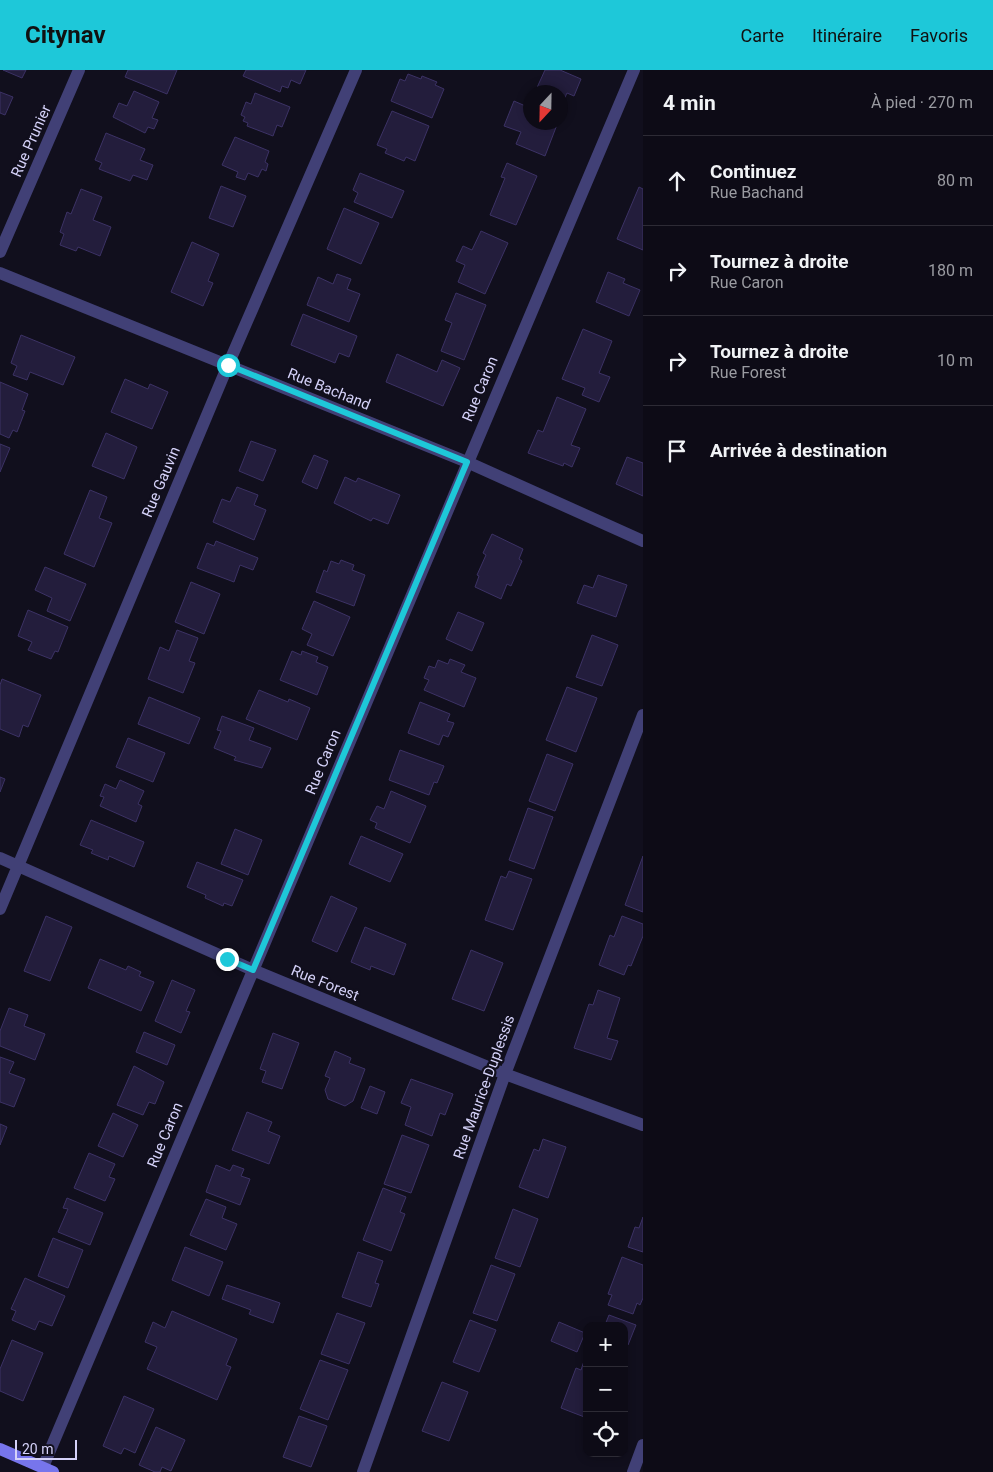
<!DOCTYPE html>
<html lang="fr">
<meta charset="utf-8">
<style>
:root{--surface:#0d0b16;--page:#1b1923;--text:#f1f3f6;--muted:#9a9ba1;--line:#2d2b35;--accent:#1ec8d9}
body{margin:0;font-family:Roboto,sans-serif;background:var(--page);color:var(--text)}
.controls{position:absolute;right:15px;bottom:15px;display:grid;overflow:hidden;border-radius:10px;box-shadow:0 2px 8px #0003}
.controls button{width:45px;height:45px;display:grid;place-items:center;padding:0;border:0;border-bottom:1px solid var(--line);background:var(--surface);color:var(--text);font:25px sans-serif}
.compass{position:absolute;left:523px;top:15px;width:45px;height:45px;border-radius:50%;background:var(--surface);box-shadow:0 2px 8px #0003;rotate:202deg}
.scale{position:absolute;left:15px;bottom:12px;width:62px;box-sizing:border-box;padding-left:5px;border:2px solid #d5d2f9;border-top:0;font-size:14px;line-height:18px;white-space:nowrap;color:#d5d2f9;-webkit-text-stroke:4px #110f1d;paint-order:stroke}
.stop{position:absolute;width:15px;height:15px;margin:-11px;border:4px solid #1ec8d9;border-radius:50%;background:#fff}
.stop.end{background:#1ec8d9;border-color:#fff;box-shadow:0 1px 5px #0008}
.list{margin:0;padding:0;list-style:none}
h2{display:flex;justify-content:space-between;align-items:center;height:65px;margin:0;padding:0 20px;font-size:21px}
h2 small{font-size:16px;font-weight:400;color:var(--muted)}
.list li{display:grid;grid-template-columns:32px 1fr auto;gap:15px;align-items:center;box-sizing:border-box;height:90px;padding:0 20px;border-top:1px solid var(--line)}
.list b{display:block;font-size:19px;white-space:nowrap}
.list p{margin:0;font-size:16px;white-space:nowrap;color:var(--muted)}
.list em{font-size:16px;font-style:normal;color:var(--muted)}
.icon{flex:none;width:28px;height:28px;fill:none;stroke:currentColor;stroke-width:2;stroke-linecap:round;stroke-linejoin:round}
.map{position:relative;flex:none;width:643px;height:1402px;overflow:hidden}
header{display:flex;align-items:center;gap:30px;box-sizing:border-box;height:70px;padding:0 25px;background:var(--accent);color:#111}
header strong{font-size:24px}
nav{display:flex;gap:28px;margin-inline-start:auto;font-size:18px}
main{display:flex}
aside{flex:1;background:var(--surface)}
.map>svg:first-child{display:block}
.building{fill:#231d3c;stroke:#3c3265}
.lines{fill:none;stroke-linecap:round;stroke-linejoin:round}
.street{stroke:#414076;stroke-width:12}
.secondary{stroke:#7775ec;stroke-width:12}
.route{stroke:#1ec8d9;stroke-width:6}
.labels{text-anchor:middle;stroke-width:4.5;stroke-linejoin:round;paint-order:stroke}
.street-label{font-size:15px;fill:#d5d2f9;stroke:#110f1d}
</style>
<header>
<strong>Citynav</strong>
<nav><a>Carte</a><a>Itinéraire</a><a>Favoris</a></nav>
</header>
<main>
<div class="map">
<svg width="643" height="1402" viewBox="0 0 643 1402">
<rect width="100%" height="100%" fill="#110f1d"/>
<path class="building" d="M3 0H26L22 8Z
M128 0H177L167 24 125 7Z
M246 0H306L300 14 291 10 288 18 282 16 280 22 243 6Z
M545 0H560L581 9 574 26 567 23 560 38V22H535Z
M408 4 421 9 422 6 437 12 435 15 444 19 432 48 391 31 400 9 405 11Z
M134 21 159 32 152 48 158 50 154 59 148 57 145 63 113 47 119 33 127 36Z
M0 22 13 27 5 45 0 43Z
M255 23 290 37 282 57 277 55 273 66 247 56 248 53 243 51 245 47 241 45 246 32 251 34Z
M514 31 530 38V52H558L545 86 516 74 521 62 504 56Z
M392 41 429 56 415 91 406 87 404 91 385 83 387 79 377 75Z
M106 63 145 79 140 90 153 95 147 110 133 105 130 111 99 99 102 93 95 90Z
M235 67 269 81 265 92 268 94 266 101 262 99 258 107 248 103 245 110 236 107 238 102 222 95Z
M507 93 537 106 516 155 490 145 505 108 501 107Z
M360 103 404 121 392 148 354 132 358 123 353 120Z
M221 116 246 126 233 157 209 148Z
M639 117 643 119V180L617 169Z
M81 119 102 127 93 150 111 157 100 186 78 177 76 181 60 175 64 164 60 162 67 142 71 144Z
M344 138 379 153 361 194 327 179Z
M481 161 508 173 485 224 458 212 465 195 456 191 463 176 472 180Z
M192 172 219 184 208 211 213 213 203 236 171 222Z
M608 202 625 209 623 213 640 220 629 246 596 232Z
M337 204 351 209 347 219 360 224 349 252 307 235 318 207 333 214Z
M456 223 486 235 464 290 441 281 452 253 445 250Z
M303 244 357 266 349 287 339 283 335 293 291 275Z
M583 259 612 271 599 303 610 307 599 332 582 325 585 318 562 309Z
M21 265 75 287 63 315 30 302 27 310 13 305 17 296 11 293Z
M397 284 437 302 442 290 460 298 443 336 386 312Z
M125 309 148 319 150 314 168 322 152 359 111 342Z
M0 312 28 324 22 340 25 341 17 362 13 360 9 368 0 364Z
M557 327 586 339 571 375 580 378 572 397 564 393 563 396 528 383 538 360 543 362Z
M106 363 137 377 124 409 92 396Z
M251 371 276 380 263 411 239 401Z
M0 374 10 378 0 402Z
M314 385 328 391 317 419 302 412Z
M627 387 643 393V426L616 414Z
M345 407 356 412 358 408 400 425 388 454 373 448 371 451 334 433Z
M237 417 258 425 254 435 266 440 254 470 213 452 222 429 230 432Z
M90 420 107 427 99 448 112 453 94 497 64 484Z
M492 464 523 479 519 489 522 491 511 516 507 514 501 529 475 517 479 506 477 505 486 485 483 483Z
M216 471 258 488 253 500 240 495 234 512 197 498 207 473 214 476Z
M341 490 354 495 352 500 365 505 354 536 316 522 324 500 327 502 331 491 339 494Z
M45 497 86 514 70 551 47 541 52 528 35 520Z
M598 505 627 515 616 547 577 533 584 515 593 518Z
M191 512 220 524 204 564 175 552Z
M314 531 350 547 333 586 307 575 312 564 302 559Z
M28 540 68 557 58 582 55 581 51 589 28 580 32 572 18 566Z
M458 542 484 553 472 581 446 569Z
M177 560 198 568 189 591 195 593 183 623 148 609 160 577 169 581Z
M592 565 618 575 602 616 576 607Z
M292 581 301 585 302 581 318 587 316 592 328 597 317 625 280 610Z
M450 589 465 595 461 602 476 608 464 637 424 620 429 610 424 608 429 596 435 598 438 590 448 594Z
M2 609 41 625 28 657 23 655 19 667 0 659V615Z
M567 617 597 628 576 682 546 670Z
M259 620 288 632 289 629 310 638 297 670 246 649Z
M149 627 200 648 189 674 138 654Z
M420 632 450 644 447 651 454 653 448 667 443 665 439 675 408 663Z
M222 646 254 658 249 670 271 678 262 698 234 690 236 687 214 678 221 661 217 660Z
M128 668 165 683 153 712 116 697Z
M400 680 444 696 437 713 434 712 429 725 389 710Z
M547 684 573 694 555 741 529 731Z
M0 707 5 709 0 722Z
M120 710 144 721 138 734 142 736 136 752 100 736 104 727 100 726 105 714 116 719Z
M391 721 426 736 410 773 375 758 377 753 370 750 377 736 384 739Z
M528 738 553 747 534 799 509 790Z
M91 750 144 772 134 797 109 786 108 790 91 783 93 780 80 775Z
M235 759 262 770 248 805 221 794Z
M361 766 403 784 390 812 349 794Z
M643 786V842L625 835Z
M197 792 243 810 232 836 224 833 223 836 205 828 206 825 187 817Z
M509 801 532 809 513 860 485 850 501 806 506 808Z
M331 826 357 838 337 882 312 871Z
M46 846 72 857 50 911 24 901Z
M622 846 643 854V866L631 896 628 895 624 905 599 895 610 865 614 867Z
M365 857 406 874 394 905 371 896 370 900 351 892Z
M471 880 503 893 484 941 452 929Z
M100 889 126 900 128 896 141 902 139 906 154 912 141 941 88 918Z
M172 910 195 920 186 941 190 942 181 963 155 951Z
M598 920 620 928 607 968 618 971 611 990 574 978 589 934 593 935Z
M9 938 28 945 24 956 45 964 35 990 0 976V961Z
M144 962 175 975 167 995 136 982Z
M273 963 299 973 282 1019 262 1012 266 1001 260 999Z
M335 981 351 988 349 993 365 999 353 1031 345 1036 328 1029 325 1020 330 1008 325 1006Z
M0 987 14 992 9 1003 25 1009 14 1037 0 1032Z
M134 996 164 1012 155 1034 149 1032 143 1045 117 1035Z
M411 1009 453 1024 445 1045 440 1043 432 1066 405 1055 411 1037 401 1033Z
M370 1016 385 1022 377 1044 361 1038Z
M247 1042 272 1052 268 1061 280 1066 269 1094 232 1080Z
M113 1043 138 1055 123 1087 98 1076Z
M0 1054 7 1057 0 1075Z
M402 1065 429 1075 411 1123 384 1114Z
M543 1069 566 1077 548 1128 519 1117 534 1079 539 1081Z
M89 1083 115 1094 109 1107 115 1109 105 1131 74 1118Z
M216 1095 230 1101 233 1095 244 1099 241 1106 250 1109 240 1135 206 1122Z
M383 1118 406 1127 400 1142 405 1144 391 1181 363 1170Z
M67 1128 103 1143 90 1175 58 1162 68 1139 63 1138Z
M206 1129 226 1137 222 1148 237 1154 226 1180 190 1165Z
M513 1139 538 1149 520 1197 495 1188Z
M643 1147V1182L628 1177 635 1157 639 1158Z
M53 1168 83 1180 68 1218 38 1206Z
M185 1177 223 1192 209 1226 172 1210Z
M358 1182 383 1191 375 1213 379 1214 371 1237 342 1227Z
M622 1187 643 1195V1228L640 1235 637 1233 633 1244 608 1235 612 1225 608 1224Z
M491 1195 515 1204 497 1251 473 1243Z
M25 1208 65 1226 52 1256 39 1251 35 1260 12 1250 16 1241 11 1239Z
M227 1215 280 1233 273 1253 249 1244 251 1240 222 1229Z
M172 1241 237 1269 226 1295 231 1297 217 1330 147 1299 157 1277 145 1272 153 1252 165 1258Z
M337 1243 365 1253 349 1294 321 1284Z
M609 1245 636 1255 628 1275 624 1273V1256H599V1253L605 1255Z
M470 1250 496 1260 479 1302 453 1292Z
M559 1252 585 1263 577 1282 551 1271Z
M12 1270 43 1283 23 1331 0 1321V1299Z
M320 1290 348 1300 328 1350 300 1339Z
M584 1291 587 1292V1348L561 1338 576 1298 581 1300Z
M442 1312 468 1322 449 1371 422 1361Z
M124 1326 154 1339 135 1383 124 1378 121 1384 103 1376Z
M299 1346 327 1356 311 1397 283 1387Z
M156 1357 185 1370 171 1401 162 1397 160 1402H155L139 1395Z"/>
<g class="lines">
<path class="street" d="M0 182 79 0
M0 203 467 392 643 471
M0 788 253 900 505 1004 643 1055
M0 839 228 295 356 0
M43 1397 634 0
M363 1402 505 1004 643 645
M633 1402 643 1375"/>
<path class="secondary" d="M0 1379 53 1402"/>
</g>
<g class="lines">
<path class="route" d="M227 889 253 900 467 392 228 295"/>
</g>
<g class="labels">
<g class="street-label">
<text transform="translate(31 71) rotate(-66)" y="5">Rue Prunier</text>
<text transform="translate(329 319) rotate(22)" y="5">Rue Bachand</text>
<text transform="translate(480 319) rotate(-67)" y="5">Rue Caron</text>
<text transform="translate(161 412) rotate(-67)" y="5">Rue Gauvin</text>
<text transform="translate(323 692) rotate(-67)" y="5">Rue Caron</text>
<text transform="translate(325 913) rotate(22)" y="5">Rue Forest</text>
<text transform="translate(484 1017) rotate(-70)" y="5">Rue Maurice-Duplessis</text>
<text transform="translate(165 1065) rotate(-67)" y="5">Rue Caron</text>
</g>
</g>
</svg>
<div class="controls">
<button>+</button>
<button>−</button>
<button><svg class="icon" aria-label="locate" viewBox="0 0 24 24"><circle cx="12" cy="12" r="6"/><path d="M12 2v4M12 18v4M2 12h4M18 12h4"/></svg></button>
</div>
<svg class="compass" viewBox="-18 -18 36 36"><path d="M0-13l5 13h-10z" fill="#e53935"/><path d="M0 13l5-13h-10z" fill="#9a9ba1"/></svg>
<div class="scale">20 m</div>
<div class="stop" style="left:228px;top:295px"></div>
<div class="stop end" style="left:227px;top:889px"></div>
</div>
<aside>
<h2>4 min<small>À pied · 270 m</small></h2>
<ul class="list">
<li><svg class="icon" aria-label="ahead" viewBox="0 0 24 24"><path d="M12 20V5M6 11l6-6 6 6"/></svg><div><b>Continuez</b><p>Rue Bachand</p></div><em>80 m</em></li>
<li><svg class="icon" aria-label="right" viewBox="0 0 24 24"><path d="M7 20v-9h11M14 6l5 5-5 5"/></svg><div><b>Tournez à droite</b><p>Rue Caron</p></div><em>180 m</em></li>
<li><svg class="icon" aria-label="right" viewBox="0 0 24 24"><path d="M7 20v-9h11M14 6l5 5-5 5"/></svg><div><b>Tournez à droite</b><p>Rue Forest</p></div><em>10 m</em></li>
<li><svg class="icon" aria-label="arrive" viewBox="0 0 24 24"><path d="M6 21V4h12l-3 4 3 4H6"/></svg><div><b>Arrivée à destination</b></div></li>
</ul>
</aside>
</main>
